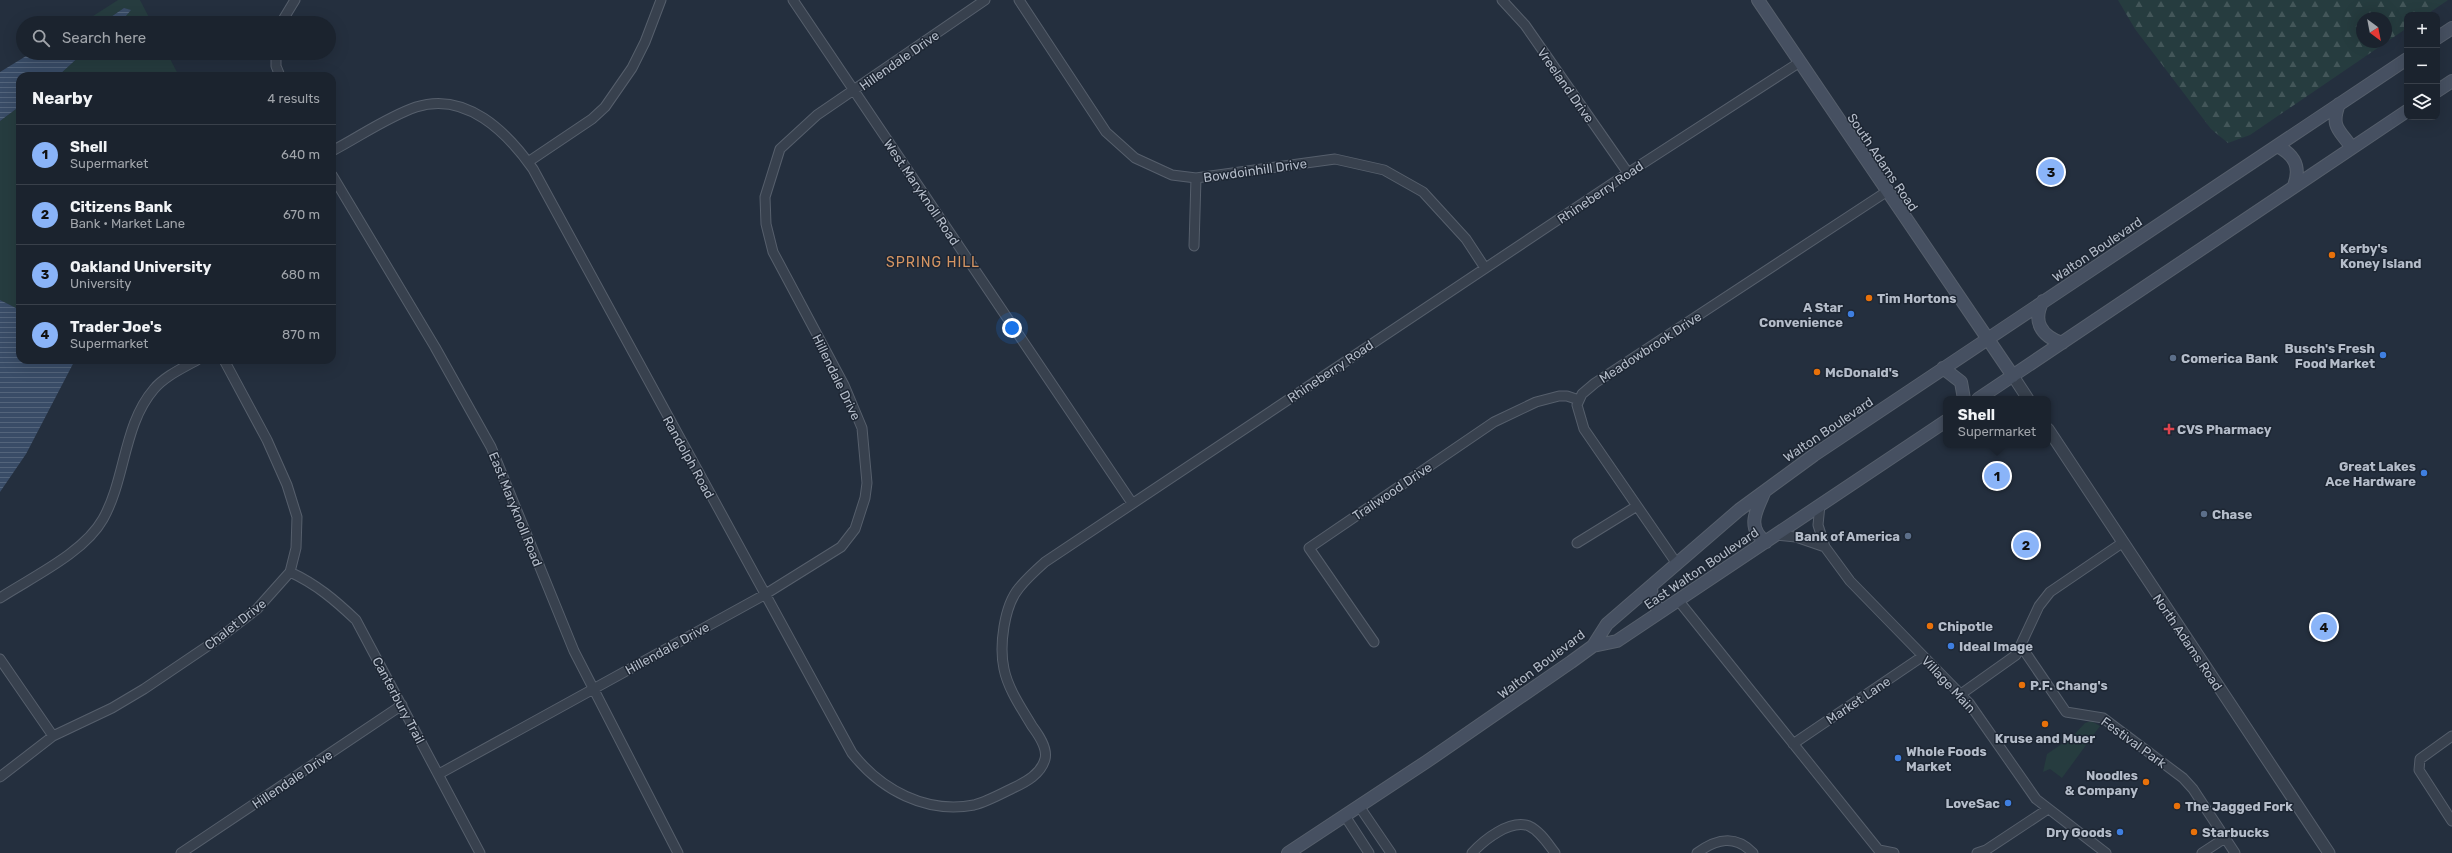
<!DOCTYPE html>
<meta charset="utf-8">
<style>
:root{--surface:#1b232e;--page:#282f3a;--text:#f1f3f6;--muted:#a0a4aa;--line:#39404a;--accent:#8ab4f8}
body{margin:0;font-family:Rubik,sans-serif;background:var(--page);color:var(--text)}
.controls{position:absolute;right:12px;top:12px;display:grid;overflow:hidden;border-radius:8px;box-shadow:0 4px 16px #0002}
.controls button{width:36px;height:36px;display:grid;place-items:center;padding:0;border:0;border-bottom:1px solid var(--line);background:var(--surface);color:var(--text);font:20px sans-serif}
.compass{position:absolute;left:2356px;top:12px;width:36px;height:36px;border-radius:50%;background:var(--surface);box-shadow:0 4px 16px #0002;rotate:148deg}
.you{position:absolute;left:1012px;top:328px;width:14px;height:14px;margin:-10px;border:3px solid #fff;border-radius:50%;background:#1a73e8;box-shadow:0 0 0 6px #1a73e833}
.badge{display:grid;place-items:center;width:26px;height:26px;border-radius:50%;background:var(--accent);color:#111;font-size:13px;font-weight:700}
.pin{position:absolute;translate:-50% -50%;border:2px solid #fff;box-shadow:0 1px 4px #0006}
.popup{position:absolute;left:1943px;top:396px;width:108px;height:52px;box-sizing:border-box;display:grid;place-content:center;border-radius:8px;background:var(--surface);filter:drop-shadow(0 1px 3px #0005);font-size:13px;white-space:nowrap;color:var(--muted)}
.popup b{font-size:15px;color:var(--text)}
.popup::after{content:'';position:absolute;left:50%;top:100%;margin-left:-8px;border:8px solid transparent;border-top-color:var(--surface)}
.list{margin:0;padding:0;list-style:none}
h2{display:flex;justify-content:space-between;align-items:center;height:52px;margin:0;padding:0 16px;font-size:17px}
h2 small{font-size:13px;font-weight:400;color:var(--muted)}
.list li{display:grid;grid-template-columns:26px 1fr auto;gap:12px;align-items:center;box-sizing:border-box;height:60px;padding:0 16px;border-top:1px solid var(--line)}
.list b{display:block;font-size:15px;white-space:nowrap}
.list p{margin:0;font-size:13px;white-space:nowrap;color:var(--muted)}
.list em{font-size:13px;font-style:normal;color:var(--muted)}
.icon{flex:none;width:22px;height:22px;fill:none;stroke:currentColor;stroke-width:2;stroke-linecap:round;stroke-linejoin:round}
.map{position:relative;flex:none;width:2452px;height:853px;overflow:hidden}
.search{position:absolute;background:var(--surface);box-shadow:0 4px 16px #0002;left:16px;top:16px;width:320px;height:44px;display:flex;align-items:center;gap:10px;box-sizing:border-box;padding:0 14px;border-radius:22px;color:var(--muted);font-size:15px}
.panel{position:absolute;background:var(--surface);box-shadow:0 4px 16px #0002;left:16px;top:72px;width:320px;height:292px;border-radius:12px}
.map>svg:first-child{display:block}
.green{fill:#263c3f}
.forest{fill:url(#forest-firs);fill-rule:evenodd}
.water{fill:url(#water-rules)}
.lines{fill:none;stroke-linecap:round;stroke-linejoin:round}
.minor-casing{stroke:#565f6c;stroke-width:11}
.tertiary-casing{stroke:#565f6c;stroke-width:13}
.secondary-casing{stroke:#565f6c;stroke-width:14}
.minor{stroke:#38414e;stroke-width:9}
.tertiary{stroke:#38414e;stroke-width:11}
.secondary{stroke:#465061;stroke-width:12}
.food-dot{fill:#e8710a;stroke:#1d2633;stroke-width:1.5}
.shop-dot{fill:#3f7fe0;stroke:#1d2633;stroke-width:1.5}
.service-dot{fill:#5c6f8a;stroke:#1d2633;stroke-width:1.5}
.health-dot{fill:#e0444e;stroke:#1d2633;stroke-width:1.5}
.labels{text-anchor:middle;stroke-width:3;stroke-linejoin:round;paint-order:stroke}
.street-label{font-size:13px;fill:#b4bcc9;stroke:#1d2633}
.poi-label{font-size:13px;font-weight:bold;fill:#b4bcc9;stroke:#1d2633;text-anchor:start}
.neighbourhood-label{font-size:14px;letter-spacing:1px;fill:#d59563;stroke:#1d2633}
</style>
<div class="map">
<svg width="2452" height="853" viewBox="0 0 2452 853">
<defs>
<pattern id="forest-firs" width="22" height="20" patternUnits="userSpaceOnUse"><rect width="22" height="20" fill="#263c3f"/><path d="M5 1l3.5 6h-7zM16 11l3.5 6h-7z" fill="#435659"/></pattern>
<pattern id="water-rules" width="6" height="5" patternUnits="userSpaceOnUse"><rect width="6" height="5" fill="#394c67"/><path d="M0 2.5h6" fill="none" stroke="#53647b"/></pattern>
</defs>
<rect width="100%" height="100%" fill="#242f3e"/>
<path class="green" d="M118 0H140L152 23H120L130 10 124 8 102 23H82Z
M83 53H167L179 76H58Z
M20 106V310L0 300V121Z
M2091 721 2100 726 2062 778 2050 769 2043 772 2047 754 2072 737 2085 723Z"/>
<path class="forest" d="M2118 0H2448L2426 15H2407V28L2250 135 2228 143 2211 129 2135 29ZM2362 18H2386V42H2362Z"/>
<path class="water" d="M124 8 131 10 120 23H102Z
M31 53H83L58 76H20V106L0 121V72Z
M0 300 20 310V360H75L26 454 0 492Z"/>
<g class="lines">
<defs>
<path id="minor" d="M793 0 1132 503
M1019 0 1106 132 1135 158 1172 175 1196 178 1335 159 1384 170 1423 192 1466 239 1485 268
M1502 0 1525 25 1628 173
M281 23 295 0
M276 53V66L280 76
M332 151C359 137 387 117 416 107 466 91 507 132 533 169L852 753C881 790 926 814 974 805 986 802 1001 794 1013 788 1026 782 1041 774 1045 759 1048 748 1038 734 1032 726 1022 709 1008 689 1004 669 999 646 1004 606 1019 588 1027 578 1036 570 1045 562L1628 173 1800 62
M528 162 592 119 605 107 632 68 645 42 661 0
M332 175 435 347 491 447 574 651 678 853
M1194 246 1196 178
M1820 505 1818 525 1825 547 1850 581 1969 703 2036 799 2106 853
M1776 535 1796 537 1825 547
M1577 543 1637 506
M1677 564 1584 429 1577 405 1582 394 1595 383 1886 192
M290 572C316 584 335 600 356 620L480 853
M0 598C32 577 84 553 103 519 126 478 123 425 154 389 165 376 183 368 197 360
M1678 600 1881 853
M1374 642 1309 548 1494 422 1536 402 1559 396H1567L1579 400
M2021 646 2066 712 2103 718 2183 778 2193 789 2235 853
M0 659 53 736
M1961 694 2016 655 2039 606 2050 592 2122 543
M2452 736 2420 759 2419 770 2452 821
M1793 744 1923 656
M439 774 764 595 841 547 855 529 865 498 867 483 862 428 844 385 773 252 766 224 765 197 780 149 817 115 985 0
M0 777 53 736 112 708 144 689 218 639 257 609 290 572 296 548 297 517 287 485 267 440 224 360
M1359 806 1391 853
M1345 816 1369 853
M1879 850 1894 853
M181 853 402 705
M1472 853C1484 840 1510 819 1529 826 1540 831 1548 844 1555 853
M1697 853C1716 839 1735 834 1753 853
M1977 853 1986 850 2048 809
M2202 853 2225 838"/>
<path id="tertiary" d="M2013 376 2028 399
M2048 429 2329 853"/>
<path id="secondary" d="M1758 0 2013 376
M2437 38 2452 28
M2437 91 2452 81
M2339 104C2330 128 2340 130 2352 148
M2277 146C2295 155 2301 167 2294 186
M2043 301C2032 321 2041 336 2062 343
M1943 368 1961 382 1964 399
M1978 399 2407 111
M1764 493C1756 511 1746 528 1766 542
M1651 586 1652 603 1662 611
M1593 646 1617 641 1946 421
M1288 853 1426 762 1571 662 1593 646 1607 624 1739 510 1814 455 2407 59"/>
</defs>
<use href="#minor" class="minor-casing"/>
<use href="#tertiary" class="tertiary-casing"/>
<use href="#secondary" class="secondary-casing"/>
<use href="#minor" class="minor"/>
<use href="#tertiary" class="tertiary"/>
<use href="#secondary" class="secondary"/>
</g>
<g class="food-dot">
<circle cx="2332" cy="255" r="4"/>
<circle cx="1869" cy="298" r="4"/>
<circle cx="1817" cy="372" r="4"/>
<circle cx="1930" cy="626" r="4"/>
<circle cx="2022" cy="685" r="4"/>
<circle cx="2045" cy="724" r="4"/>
<circle cx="2146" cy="782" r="4"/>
<circle cx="2177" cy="806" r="4"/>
<circle cx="2194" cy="832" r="4"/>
</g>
<g class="shop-dot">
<circle cx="1851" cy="314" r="4"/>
<circle cx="2383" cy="355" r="4"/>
<circle cx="2424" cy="473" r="4"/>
<circle cx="1951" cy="646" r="4"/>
<circle cx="1898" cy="758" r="4"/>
<circle cx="2008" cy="803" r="4"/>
<circle cx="2120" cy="832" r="4"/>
</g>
<g class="service-dot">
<circle cx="2173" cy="358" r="4"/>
<circle cx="2204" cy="514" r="4"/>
<circle cx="1908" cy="536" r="4"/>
</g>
<path class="health-dot" d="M2167 423h4v4h4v4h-4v4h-4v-4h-4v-4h4z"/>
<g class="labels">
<g class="street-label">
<text transform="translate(899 60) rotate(-35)" y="5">Hillendale Drive</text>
<text transform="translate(1566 85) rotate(55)" y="5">Vreeland Drive</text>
<text transform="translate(1883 162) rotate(56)" y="5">South Adams Road</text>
<text transform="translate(1255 170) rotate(-8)" y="5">Bowdoinhill Drive</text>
<text transform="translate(922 192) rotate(56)" y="5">West Maryknoll Road</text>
<text transform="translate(1600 192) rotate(-34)" y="5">Rhineberry Road</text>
<text transform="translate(2097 249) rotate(-34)" y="5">Walton Boulevard</text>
<text transform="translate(1650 347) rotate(-33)" y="5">Meadowbrook Drive</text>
<text transform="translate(1330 371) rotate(-34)" y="5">Rhineberry Road</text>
<text transform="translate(837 377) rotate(64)" y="5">Hillendale Drive</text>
<text transform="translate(1828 429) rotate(-34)" y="5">Walton Boulevard</text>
<text transform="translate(689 457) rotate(61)" y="5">Randolph Road</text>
<text transform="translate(1392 491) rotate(-34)" y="5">Trailwood Drive</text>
<text transform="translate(516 509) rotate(68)" y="5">East Maryknoll Road</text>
<text transform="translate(1701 568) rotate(-34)" y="5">East Walton Boulevard</text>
<text transform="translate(235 624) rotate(-38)" y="5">Chalet Drive</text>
<text transform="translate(2188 642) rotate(56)" y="5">North Adams Road</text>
<text transform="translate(667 648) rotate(-29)" y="5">Hillendale Drive</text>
<text transform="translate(1541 664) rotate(-37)" y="5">Walton Boulevard</text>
<text transform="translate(1949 684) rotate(47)" y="5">Village Main</text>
<text transform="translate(399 700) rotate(62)" y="5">Canterbury Trail</text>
<text transform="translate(1858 700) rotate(-34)" y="5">Market Lane</text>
<text transform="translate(2134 742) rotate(36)" y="5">Festival Park</text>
<text transform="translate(292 779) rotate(-34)" y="5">Hillendale Drive</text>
</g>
<g class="poi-label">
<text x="2340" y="253">Kerby's<tspan x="2340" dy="15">Koney Island</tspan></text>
<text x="1877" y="303">Tim Hortons</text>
<text x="1843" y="312" text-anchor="end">A Star<tspan x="1843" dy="15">Convenience</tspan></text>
<text x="2375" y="353" text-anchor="end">Busch's Fresh<tspan x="2375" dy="15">Food Market</tspan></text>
<text x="2181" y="363">Comerica Bank</text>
<text x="1825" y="377">McDonald's</text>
<text x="2177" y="434">CVS Pharmacy</text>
<text x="2416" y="471" text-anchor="end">Great Lakes<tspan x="2416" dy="15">Ace Hardware</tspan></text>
<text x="2212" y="519">Chase</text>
<text x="1900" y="541" text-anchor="end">Bank of America</text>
<text x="1938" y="631">Chipotle</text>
<text x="1959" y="651">Ideal Image</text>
<text x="2030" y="690">P.F. Chang's</text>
<text x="2045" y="743" text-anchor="middle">Kruse and Muer</text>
<text x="1906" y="756">Whole Foods<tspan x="1906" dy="15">Market</tspan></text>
<text x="2138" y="780" text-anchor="end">Noodles<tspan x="2138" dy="15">&amp; Company</tspan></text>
<text x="2000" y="808" text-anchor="end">LoveSac</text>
<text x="2185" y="811">The Jagged Fork</text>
<text x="2112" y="837" text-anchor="end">Dry Goods</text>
<text x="2202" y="837">Starbucks</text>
</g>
<g class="neighbourhood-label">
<text x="933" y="267">SPRING HILL</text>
</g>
</g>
</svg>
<div class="controls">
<button>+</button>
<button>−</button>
<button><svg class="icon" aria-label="layers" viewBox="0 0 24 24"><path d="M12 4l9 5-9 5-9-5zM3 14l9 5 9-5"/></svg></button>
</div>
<svg class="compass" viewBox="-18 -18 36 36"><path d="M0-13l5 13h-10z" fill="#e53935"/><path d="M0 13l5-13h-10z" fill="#a0a4aa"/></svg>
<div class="you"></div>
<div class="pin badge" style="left:1997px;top:476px">1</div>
<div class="popup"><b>Shell</b>Supermarket</div>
<div class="pin badge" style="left:2026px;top:545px">2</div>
<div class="pin badge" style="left:2051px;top:172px">3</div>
<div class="pin badge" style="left:2324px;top:627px">4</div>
<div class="search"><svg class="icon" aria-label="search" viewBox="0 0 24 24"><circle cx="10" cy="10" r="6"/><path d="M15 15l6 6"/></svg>Search here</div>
<section class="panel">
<h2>Nearby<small>4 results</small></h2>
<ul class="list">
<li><span class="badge">1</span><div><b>Shell</b><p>Supermarket</p></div><em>640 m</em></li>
<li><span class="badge">2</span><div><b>Citizens Bank</b><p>Bank · Market Lane</p></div><em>670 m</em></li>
<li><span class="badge">3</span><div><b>Oakland University</b><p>University</p></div><em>680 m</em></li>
<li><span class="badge">4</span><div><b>Trader Joe's</b><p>Supermarket</p></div><em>870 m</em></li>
</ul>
</section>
</div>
